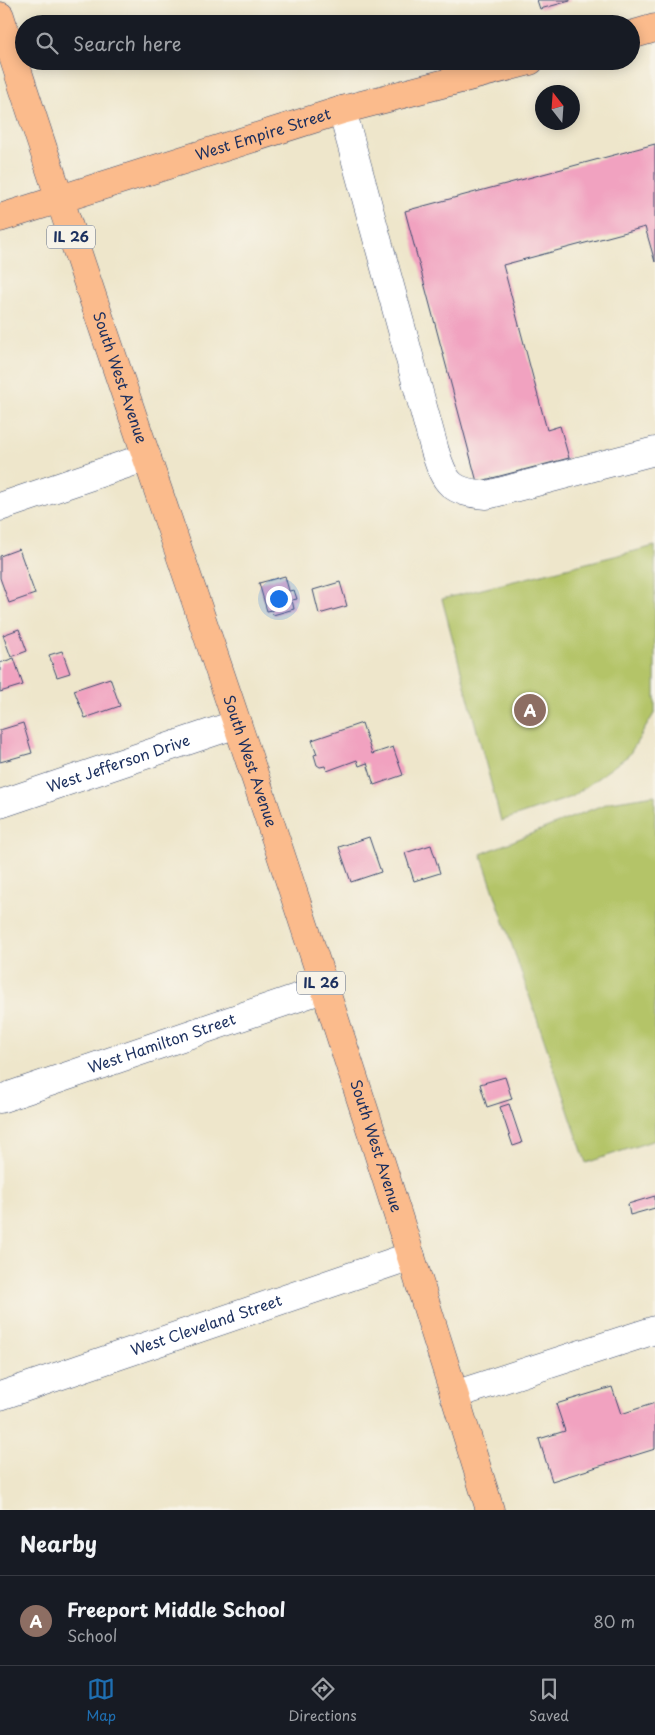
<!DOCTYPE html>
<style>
:root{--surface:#171b24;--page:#20242c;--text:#f1f3f6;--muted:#9ea1a6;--line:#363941;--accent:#1f6fb2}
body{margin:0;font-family:"Playpen Sans",sans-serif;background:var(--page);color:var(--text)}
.compass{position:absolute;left:535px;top:85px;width:45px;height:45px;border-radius:50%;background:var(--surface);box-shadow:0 2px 12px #0003;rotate:343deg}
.you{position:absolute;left:278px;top:598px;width:18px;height:18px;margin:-12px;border:4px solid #fff;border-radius:50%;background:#1a73e8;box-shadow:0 0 0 8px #1a73e833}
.badge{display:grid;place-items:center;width:32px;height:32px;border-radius:50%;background:var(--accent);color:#fff;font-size:16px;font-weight:700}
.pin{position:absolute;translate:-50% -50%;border:2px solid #fff;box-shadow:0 1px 5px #0006}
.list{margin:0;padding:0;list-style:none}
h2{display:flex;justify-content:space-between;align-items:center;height:65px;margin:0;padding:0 20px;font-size:21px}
h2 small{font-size:16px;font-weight:400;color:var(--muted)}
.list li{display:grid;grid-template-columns:32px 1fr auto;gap:15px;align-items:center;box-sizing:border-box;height:90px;padding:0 20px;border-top:1px solid var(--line)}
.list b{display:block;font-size:19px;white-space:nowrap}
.list p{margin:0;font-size:16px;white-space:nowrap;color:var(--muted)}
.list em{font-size:16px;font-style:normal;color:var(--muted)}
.icon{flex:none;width:28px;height:28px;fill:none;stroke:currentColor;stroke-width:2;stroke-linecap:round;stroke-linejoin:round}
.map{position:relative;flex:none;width:655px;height:1510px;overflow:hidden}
.search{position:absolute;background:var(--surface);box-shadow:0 2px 12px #0003;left:15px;right:15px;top:15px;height:55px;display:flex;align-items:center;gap:12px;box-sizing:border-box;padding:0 18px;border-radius:28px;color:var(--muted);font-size:19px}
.sheet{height:155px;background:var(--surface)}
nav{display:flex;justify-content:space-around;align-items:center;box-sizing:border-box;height:70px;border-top:1px solid var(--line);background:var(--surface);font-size:14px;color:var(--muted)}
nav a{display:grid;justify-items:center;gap:2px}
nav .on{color:var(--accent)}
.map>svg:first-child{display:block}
.green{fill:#b4c467;stroke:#687a62}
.building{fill:#f1a2c0}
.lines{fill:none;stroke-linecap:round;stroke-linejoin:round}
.minor-casing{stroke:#3b4a6e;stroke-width:29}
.major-casing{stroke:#3b4a6e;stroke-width:29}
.minor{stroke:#fff;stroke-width:28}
.major{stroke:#fbbb8c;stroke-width:28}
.labels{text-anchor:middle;stroke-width:4;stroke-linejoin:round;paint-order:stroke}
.shield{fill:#f7f3e8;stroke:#5d6a87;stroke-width:1}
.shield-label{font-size:14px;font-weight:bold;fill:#1b2f5e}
.street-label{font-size:15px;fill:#1b2f5e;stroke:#f7f3e8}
</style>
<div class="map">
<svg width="655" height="1510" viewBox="0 0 655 1510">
<rect width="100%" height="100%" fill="#f7f3e8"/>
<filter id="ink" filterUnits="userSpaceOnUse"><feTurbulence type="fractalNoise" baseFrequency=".02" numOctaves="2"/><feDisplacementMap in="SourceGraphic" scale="10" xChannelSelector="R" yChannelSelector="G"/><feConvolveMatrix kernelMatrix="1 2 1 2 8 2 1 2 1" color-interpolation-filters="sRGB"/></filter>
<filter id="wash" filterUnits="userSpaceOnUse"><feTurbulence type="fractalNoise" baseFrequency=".0096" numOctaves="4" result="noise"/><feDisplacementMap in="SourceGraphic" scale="20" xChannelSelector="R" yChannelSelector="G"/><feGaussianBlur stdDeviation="1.12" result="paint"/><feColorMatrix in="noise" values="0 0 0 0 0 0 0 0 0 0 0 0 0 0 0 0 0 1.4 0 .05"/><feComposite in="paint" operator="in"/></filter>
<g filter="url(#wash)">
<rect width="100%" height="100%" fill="#eee6cb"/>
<path class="green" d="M655 546V712L629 755 572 797 501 821 442 599Z
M655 795V1140L586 1163 481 854 610 802Z"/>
<g id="blocks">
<path class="building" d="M537 0H570V1L540 9Z
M655 144V262L645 227 503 265 547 430 560 426 569 458 477 482 405 211Z
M19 549 35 594 9 603 0 578V556Z
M285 576 289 591 294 590 297 599 292 600 294 609 273 615 272 610 267 611 259 583Z
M340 582 347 606 319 614 313 590Z
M19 629 27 651 11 657 3 635Z
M62 651 70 673 57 677 49 655Z
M14 658 23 685 0 692V663Z
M110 678 120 706 85 718 74 690Z
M23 723 32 753 0 762V730Z
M362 723 372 754 393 747 403 775 374 785 367 763 359 766 357 760 327 771 325 766 320 767 317 765 314 755 317 754 312 740Z
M369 837 381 872 351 882 339 847Z
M431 845 440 873 414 881 405 853Z
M505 1077 512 1099 487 1107 480 1084Z
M509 1104 522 1143 513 1146 500 1107Z
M655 1196V1208L630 1215 628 1204Z
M612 1387 621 1414 655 1403V1449L552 1481 539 1439 565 1431 556 1404Z"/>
</g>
</g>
<g filter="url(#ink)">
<use href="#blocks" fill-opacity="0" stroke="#3b4a6e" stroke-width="1"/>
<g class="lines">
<defs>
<g id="minor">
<path d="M342 110 435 451C445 484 451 492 487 495L655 451"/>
<path d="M0 507 147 457"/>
<path id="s1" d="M0 804 237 724"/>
<path id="s2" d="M0 1099 323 989"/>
<path d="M454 1395 655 1330"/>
<path id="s3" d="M0 1396 411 1256"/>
</g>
<g id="major">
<path id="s4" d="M0 16C75 252 157 485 236 720 324 982 409 1246 490 1510"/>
<path d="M631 35 655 28"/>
<path id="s5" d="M0 218 342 110 530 61"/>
</g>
</defs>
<use href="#minor" class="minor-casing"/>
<use href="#major" class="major-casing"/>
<use href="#minor" class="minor"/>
<use href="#major" class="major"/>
</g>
</g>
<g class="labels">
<g class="shield">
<rect x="47" y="225.5" width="48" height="23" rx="4"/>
<rect x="297" y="971.5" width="48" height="23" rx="4"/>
</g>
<g class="shield-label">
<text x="71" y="242">IL 26</text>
<text x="321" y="988">IL 26</text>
</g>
<g class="street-label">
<text dy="5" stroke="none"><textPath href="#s5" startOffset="276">West Empire Street</textPath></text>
<text dy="5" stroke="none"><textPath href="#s4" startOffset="381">South West Avenue</textPath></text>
<text dy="5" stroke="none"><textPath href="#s4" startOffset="786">South West Avenue</textPath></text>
<text dy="5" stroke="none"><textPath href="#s1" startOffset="125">West Jefferson Drive</textPath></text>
<text dy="5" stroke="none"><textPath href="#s2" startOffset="171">West Hamilton Street</textPath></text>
<text dy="5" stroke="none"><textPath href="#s4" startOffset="1191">South West Avenue</textPath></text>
<text dy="5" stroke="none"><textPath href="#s3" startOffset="218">West Cleveland Street</textPath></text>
</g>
</g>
</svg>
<svg class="compass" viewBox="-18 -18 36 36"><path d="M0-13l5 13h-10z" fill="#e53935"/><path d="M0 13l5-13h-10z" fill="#9ea1a6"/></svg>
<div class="you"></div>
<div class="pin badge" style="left:530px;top:710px;background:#8d6e63">A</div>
<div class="search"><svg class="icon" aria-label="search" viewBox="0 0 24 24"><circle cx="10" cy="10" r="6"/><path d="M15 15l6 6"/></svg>Search here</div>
</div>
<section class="sheet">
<h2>Nearby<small></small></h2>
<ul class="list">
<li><span class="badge" style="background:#8d6e63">A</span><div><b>Freeport Middle School</b><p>School</p></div><em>80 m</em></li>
</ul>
</section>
<nav>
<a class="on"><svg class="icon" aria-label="map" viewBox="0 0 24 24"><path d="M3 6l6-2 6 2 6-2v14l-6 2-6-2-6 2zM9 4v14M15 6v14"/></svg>Map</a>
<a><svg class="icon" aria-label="directions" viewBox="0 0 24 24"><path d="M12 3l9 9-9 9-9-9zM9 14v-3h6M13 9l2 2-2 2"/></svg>Directions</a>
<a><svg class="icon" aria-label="saved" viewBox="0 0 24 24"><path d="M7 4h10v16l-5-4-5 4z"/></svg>Saved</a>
</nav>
